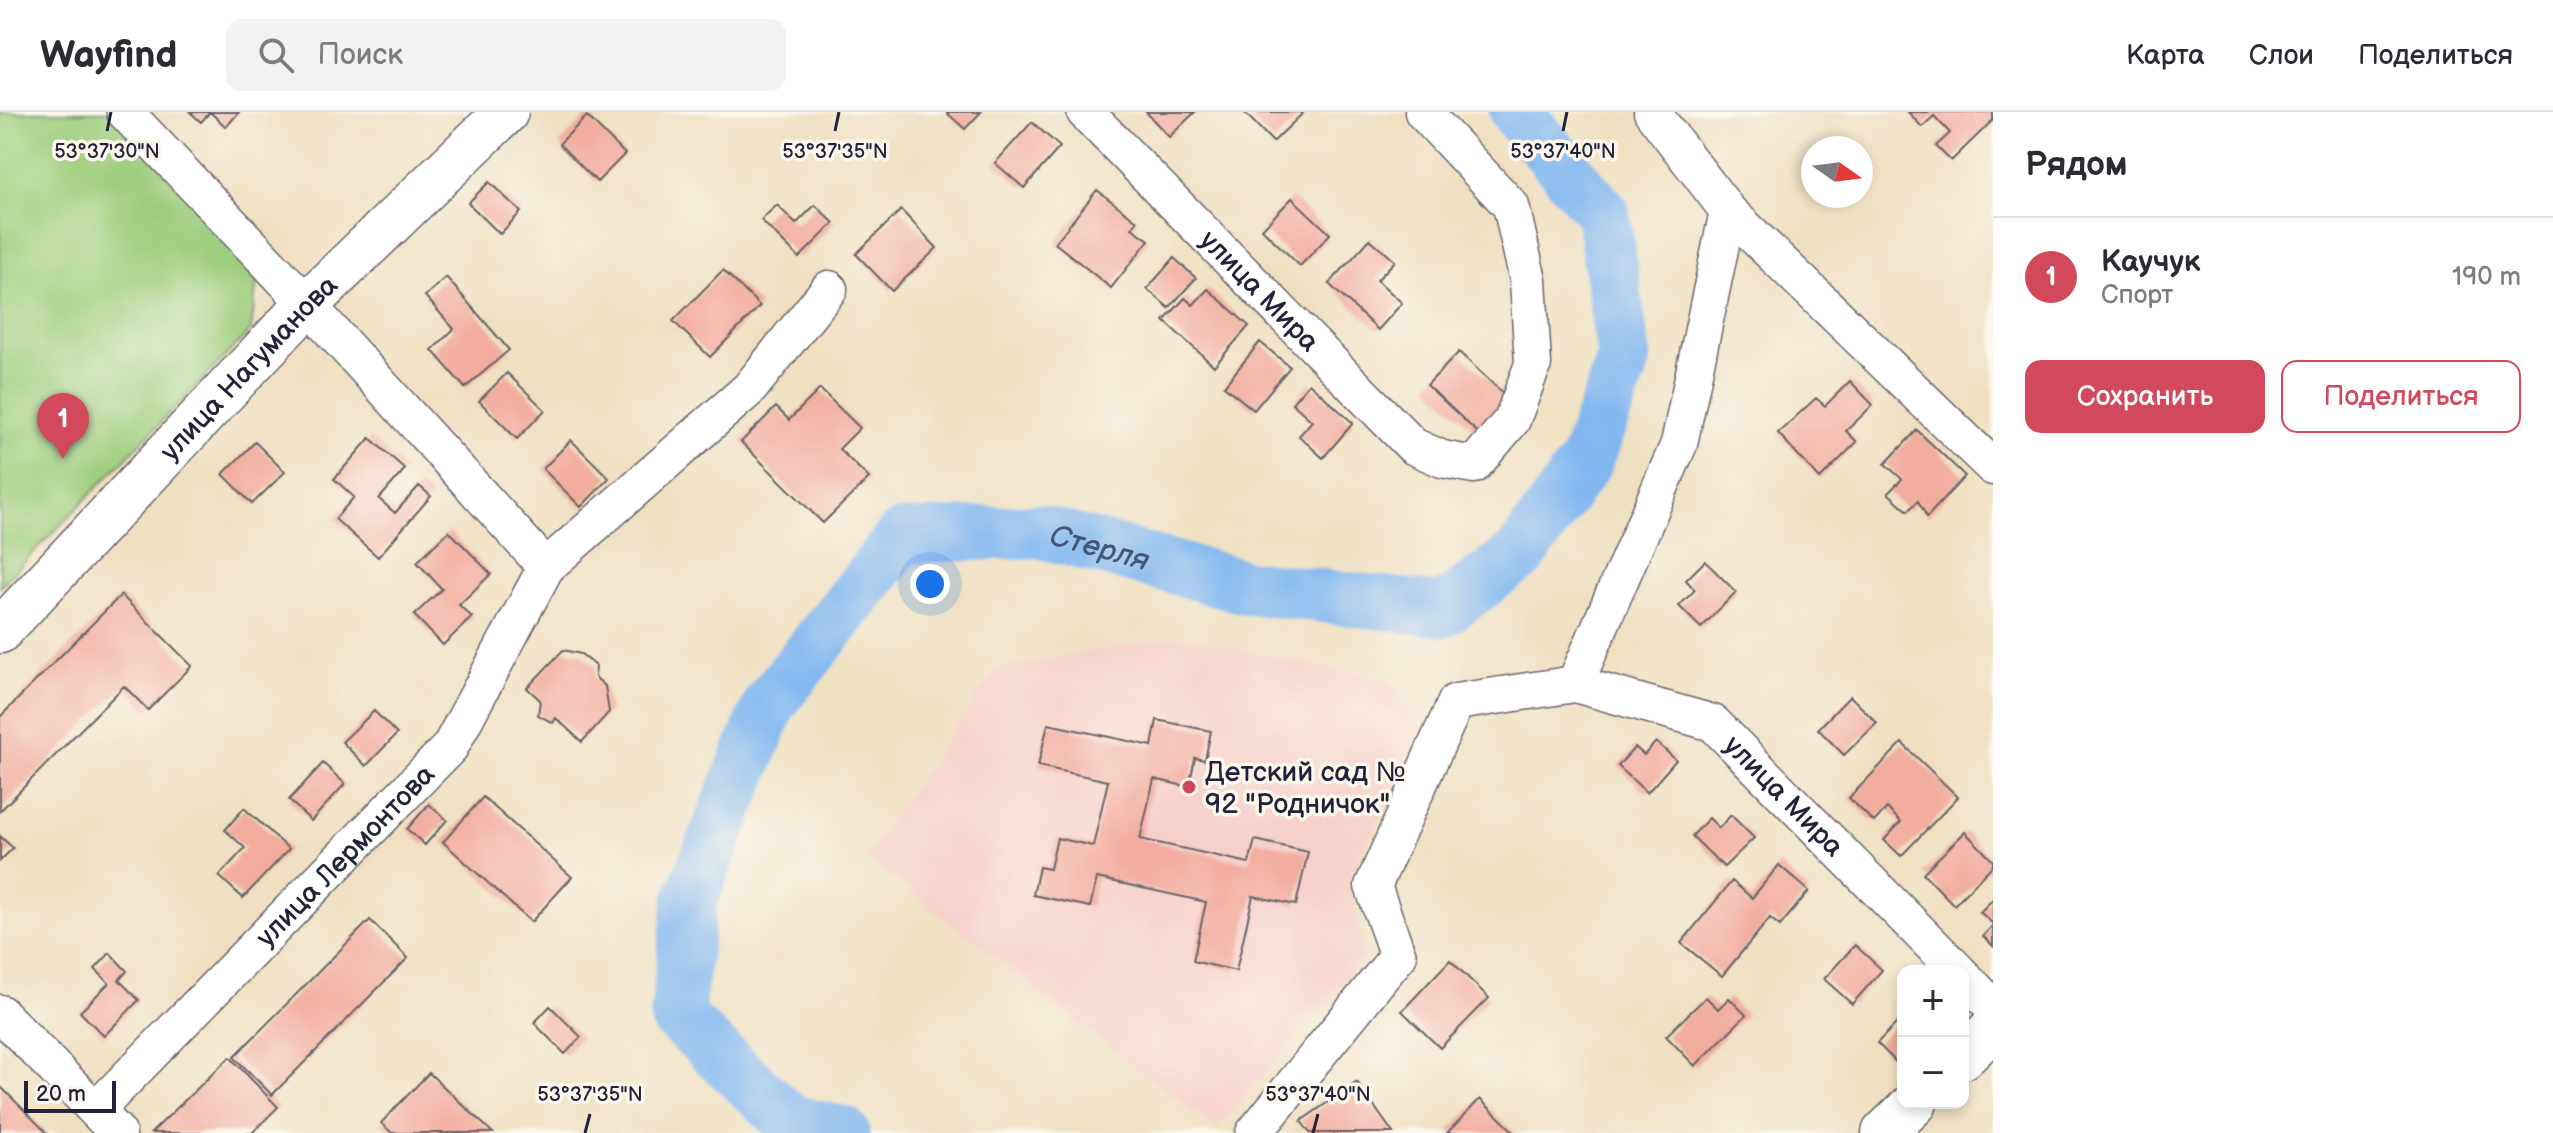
<!DOCTYPE html>
<html lang="ru">
<meta charset="utf-8">
<style>
:root{--surface:#fff;--page:#f2f2f3;--text:#2b2b33;--muted:#7c7c81;--line:#e1e1e2;--accent:#d1495b}
body{margin:0;font-family:"Balsamiq Sans",sans-serif;background:var(--page);color:var(--text)}
.controls{position:absolute;right:24px;bottom:24px;display:grid;overflow:hidden;border-radius:16px;box-shadow:0 4px 12px #0003}
.controls button{width:72px;height:72px;display:grid;place-items:center;padding:0;border:0;border-bottom:2px solid var(--line);background:var(--surface);color:var(--text);font:40px sans-serif}
.compass{position:absolute;left:1801px;top:24px;width:72px;height:72px;border-radius:50%;background:var(--surface);box-shadow:0 4px 12px #0003;rotate:104deg}
.scale{position:absolute;left:24px;bottom:20px;width:92px;box-sizing:border-box;padding-left:8px;border:4px solid #22223b;border-top:0;font-size:22px;line-height:28px;white-space:nowrap;color:#22223b;-webkit-text-stroke:6px #fbf7ec;paint-order:stroke}
.you{position:absolute;left:930px;top:472px;width:28px;height:28px;margin:-20px;border:6px solid #fff;border-radius:50%;background:#1a73e8;box-shadow:0 0 0 12px #1a73e833}
.badge{display:grid;place-items:center;width:52px;height:52px;border-radius:50%;background:var(--accent);color:#fff;font-size:26px;font-weight:700}
.pin{position:absolute;translate:-50% -66px;filter:drop-shadow(0 2px 4px #0008)}
.pin::after{content:'';position:absolute;top:42px;width:28px;height:24px;background:inherit;clip-path:polygon(0 0,100% 0,50% 100%)}
.list{margin:0;padding:0;list-style:none}
h2{display:flex;justify-content:space-between;align-items:center;height:104px;margin:0;padding:0 32px;font-size:34px}
h2 small{font-size:26px;font-weight:400;color:var(--muted)}
.list li{display:grid;grid-template-columns:52px 1fr auto;gap:24px;align-items:center;box-sizing:border-box;height:120px;padding:0 32px;border-top:2px solid var(--line)}
.list b{display:block;font-size:30px;white-space:nowrap}
.list p{margin:0;font-size:26px;white-space:nowrap;color:var(--muted)}
.list em{font-size:26px;font-style:normal;color:var(--muted)}
.actions{display:flex;gap:16px;padding:24px 32px}
.actions a{flex:1;padding:18px 0;border:2px solid var(--accent);border-radius:16px;text-align:center;font-size:28px;color:var(--accent)}
.actions .main{background:var(--accent);color:#fff}
.icon{flex:none;width:44px;height:44px;fill:none;stroke:currentColor;stroke-width:2;stroke-linecap:round;stroke-linejoin:round}
.map{position:relative;flex:none;width:1993px;height:1021px;overflow:hidden}
header{display:flex;align-items:center;gap:48px;box-sizing:border-box;height:112px;padding:0 40px;background:var(--surface);border-bottom:2px solid var(--line)}
header strong{font-size:38px}
nav{display:flex;gap:44px;margin-inline-start:auto;font-size:28px}
.search{width:560px;height:72px;background:var(--page);display:flex;align-items:center;gap:20px;box-sizing:border-box;padding:0 28px;border-radius:16px;color:var(--muted);font-size:30px}
main{display:flex}
aside{flex:1;background:var(--surface)}
.map>svg:first-child{display:block}
.built{fill:#f7d0ca}
.green{fill:#9ccd7c;stroke:#5f785c;stroke-width:2}
.lines{fill:none;stroke-linecap:round;stroke-linejoin:round}
.river{stroke:#82b7f0;stroke-width:54}
.building{fill:#f2ad9f}
.minor-casing{stroke:#6a646a;stroke-width:39}
.major-casing{stroke:#6a646a;stroke-width:47}
.minor{stroke:#fff;stroke-width:36}
.major{stroke:#fff;stroke-width:44}
.ticks{fill:none;stroke:#22223b;stroke-width:3}
.poi-dot{fill:#d1495b;stroke:#fbf7ec;stroke-width:3}
.labels{text-anchor:middle;stroke-width:7;stroke-linejoin:round;paint-order:stroke}
.street-label{font-size:28px;fill:#22223b;stroke:#fbf7ec}
.poi-label{font-size:28px;fill:#22223b;stroke:#fbf7ec;text-anchor:start}
.water-label{font-size:30px;font-style:italic;fill:#44567a;stroke:#fbf7ec}
.ticks-label{font-size:20px;text-anchor:middle;fill:#22223b;stroke:#fbf7ec;stroke-width:7;stroke-linejoin:round;paint-order:stroke}
</style>
<header>
<strong>Wayfind</strong>
<div class="search"><svg class="icon" aria-label="search" viewBox="0 0 24 24"><circle cx="10" cy="10" r="6"/><path d="M15 15l6 6"/></svg>Поиск</div>
<nav><a>Карта</a><a>Слои</a><a>Поделиться</a></nav>
</header>
<main>
<div class="map">
<svg width="1993" height="1021" viewBox="0 0 1993 1021">
<rect width="100%" height="100%" fill="#fbf7ec"/>
<filter id="ink" filterUnits="userSpaceOnUse"><feTurbulence type="fractalNoise" baseFrequency=".0125" numOctaves="2"/><feDisplacementMap in="SourceGraphic" scale="16" xChannelSelector="R" yChannelSelector="G"/><feConvolveMatrix kernelMatrix="1 2 1 2 8 2 1 2 1" color-interpolation-filters="sRGB"/></filter>
<filter id="wash" filterUnits="userSpaceOnUse"><feTurbulence type="fractalNoise" baseFrequency=".006" numOctaves="4" result="noise"/><feDisplacementMap in="SourceGraphic" scale="32" xChannelSelector="R" yChannelSelector="G"/><feGaussianBlur stdDeviation="1.8" result="paint"/><feColorMatrix in="noise" values="0 0 0 0 0 0 0 0 0 0 0 0 0 0 0 0 0 1.4 0 .05"/><feComposite in="paint" operator="in"/></filter>
<g filter="url(#wash)">
<rect width="100%" height="100%" fill="#efe0c1"/>
<path class="built" d="M1177 524 1387 568 1423 614 1349 769 1365 845 1216 1017 866 745 995 557Z"/>
<path class="green" d="M0 0H110L259 152 251 218 0 475Z"/>
<g class="lines">
<path class="river" id="s1" d="M843 1021 790 1009 677 904 690 789 770 591 902 425 1038 419 1246 475 1443 498 1520 443 1586 349 1624 247 1603 102 1516 0"/>
</g>
<g id="blocks">
<path class="building" d="M190 0H239L226 15 210 0 201 10Z
M946 0H981L965 17Z
M1146 0H1195L1169 25Z
M1244 0H1304L1273 30Z
M1908 0H1993V8L1951 49 1936 34 1950 21 1934 4 1922 15Z
M587 4 625 42 597 70 559 32Z
M1032 10 1060 35 1024 76 995 51Z
M489 70 521 100 500 122 468 91Z
M1097 78 1137 109 1132 116 1149 128 1111 176 1055 131Z
M1292 86 1330 122 1300 154 1262 117Z
M777 93 796 112 815 93 834 111 799 146 761 108Z
M901 98 937 136 892 179 856 142Z
M1370 127 1395 149 1377 168 1402 191 1378 218 1329 172Z
M1174 146 1196 166 1169 196 1147 177Z
M723 158 760 194 710 245 673 209Z
M446 165 509 238 465 276 432 238 454 217 425 184Z
M1208 177 1249 214 1214 254 1164 209 1185 186 1193 193Z
M1260 230 1290 255 1254 298 1224 274Z
M1459 240 1511 289 1479 322 1427 273Z
M507 261 545 298 517 327 479 289Z
M1850 269 1873 293 1846 319 1857 330 1820 367 1778 321 1816 286 1825 294Z
M1309 271 1353 311 1323 346 1299 324 1312 309 1292 291Z
M820 277 860 316 839 337 869 366 823 411 741 330 776 295 789 308Z
M1917 318 1965 364 1927 405 1918 389 1908 399 1888 381 1902 367 1885 352Z
M370 326 405 357 379 387 395 401 419 374 431 384 378 445 335 407 354 385 334 367Z
M571 328 609 366 581 395 543 357Z
M255 330 285 360 252 392 223 362Z
M449 419 491 462 459 493 472 505 443 533 414 503 442 477 417 450Z
M1705 449 1736 480 1701 516 1679 494 1695 478 1686 468Z
M121 483 192 554 148 598 124 574 0 699V605Z
M563 538 581 542 596 554 595 565 605 574 609 600 582 630 556 606 553 611 538 603 540 588 527 576Z
M1850 584 1877 611 1844 643 1818 617Z
M374 599 397 622 366 654 342 630Z
M1157 608 1211 619 1205 648 1195 646 1189 675 1154 667 1140 727 1249 751 1255 728 1308 740 1296 793 1253 784 1236 859 1193 849 1206 790 1097 766 1090 795 1033 783 1039 755 1050 757 1057 726 1093 734 1108 669 1038 654 1048 612 1152 634Z
M1656 630 1676 648 1647 681 1618 654 1635 635 1644 643Z
M1902 631 1958 685 1901 744 1884 728 1901 710 1887 696 1874 710 1849 686Z
M323 651 345 672 311 709 289 688Z
M483 685 572 765 531 810 443 730Z
M429 692 447 708 425 733 407 717Z
M244 696 289 737 243 786 219 764 245 736 225 718Z
M1731 703 1754 726 1724 755 1692 724 1709 706 1719 716Z
M1965 720 1993 749V753L1954 793 1923 761Z
M0 724 13 736 0 749Z
M1779 753 1809 779 1780 814 1770 806 1722 864 1681 831 1732 769 1752 786Z
M1993 787V812L1980 800Z
M370 808 408 846 272 983 234 945Z
M1993 813V834L1983 824Z
M1855 833 1882 858 1852 892 1824 867Z
M110 841 127 859 119 868 139 888 104 924 80 900 109 871 95 857Z
M1450 848 1489 886 1440 936 1402 899Z
M1706 885 1718 897 1729 886 1746 903 1695 954 1666 924Z
M550 894 581 925 565 942 534 911Z
M1903 905V949L1899 953 1877 931Z
M230 945 278 995 252 1021H151Z
M429 961 493 1021H392L381 1011Z
M1357 970 1393 1021H1310L1301 1009Z
M0 974 47 1021H0Z
M1480 987 1515 1021H1447Z"/>
</g>
</g>
<g filter="url(#ink)">
<use href="#blocks" fill-opacity="0" stroke="#6a646a" stroke-width="2"/>
<g class="lines">
<defs>
<g id="minor">
<path id="s2" d="M1085 0 1413 334 1442 347 1474 353 1512 308 1533 252 1528 168 1511 94 1423 0"/>
<path d="M1652 0 1728 99 1993 355"/>
<path d="M546 455 749 277 829 177"/>
<path d="M1575 572 1679 332 1728 99"/>
<path d="M1963 864 1993 895"/>
<path d="M0 901 118 1021"/>
<path id="s3" d="M96 998 450 635 546 455 307 192 125 0"/>
<path id="s4" d="M1254 1021 1398 844 1373 774 1456 590 1575 572 1713 611 1958 859"/>
</g>
<g id="major">
<path id="s5" d="M0 519 307 192 506 0"/>
<path d="M1963 945 1993 916"/>
<path d="M1884 1021 1915 991"/>
</g>
</defs>
<use href="#minor" class="minor-casing"/>
<use href="#major" class="major-casing"/>
<use href="#minor" class="minor"/>
<use href="#major" class="major"/>
</g>
</g>
<path class="ticks" d="M107 19 111 0M835 19 839 0M1563 19 1567 0M585 1021 590 1002M1313 1021 1318 1002"/>
<circle class="poi-dot" cx="1189" cy="675" r="8"/>
<g class="labels">
<g class="street-label">
<text dy="10" stroke="none"><textPath href="#s2" startOffset="250">улица Мира</textPath></text>
<text dy="10" stroke="none"><textPath href="#s5" startOffset="362">улица Нагуманова</textPath></text>
<text dy="10" stroke="none"><textPath href="#s4" startOffset="870">улица Мира</textPath></text>
<text dy="10" stroke="none"><textPath href="#s3" startOffset="356">улица Лермонтова</textPath></text>
</g>
<g class="poi-label">
<text x="1205" y="669">Детский сад №<tspan x="1205" dy="32">92 "Родничок"</tspan></text>
</g>
<g class="water-label">
<text dy="10" stroke="none"><textPath href="#s1" startOffset="950">Стерля</textPath></text>
</g>
</g>
<g class="ticks-label">
<text x="107" y="46">53°37'30"N</text>
<text x="835" y="46">53°37'35"N</text>
<text x="1563" y="46">53°37'40"N</text>
<text x="590" y="989">53°37'35"N</text>
<text x="1318" y="989">53°37'40"N</text>
</g>
</svg>
<div class="controls">
<button>+</button>
<button>−</button>
</div>
<svg class="compass" viewBox="-18 -18 36 36"><path d="M0-13l5 13h-10z" fill="#e53935"/><path d="M0 13l5-13h-10z" fill="#7c7c81"/></svg>
<div class="scale">20 m</div>
<div class="you"></div>
<div class="pin badge" style="left:63px;top:347px">1</div>
</div>
<aside>
<h2>Рядом<small></small></h2>
<ul class="list">
<li><span class="badge">1</span><div><b>Каучук</b><p>Спорт</p></div><em>190 m</em></li>
</ul>
<div class="actions"><a class="main">Сохранить</a><a>Поделиться</a></div>
</aside>
</main>
